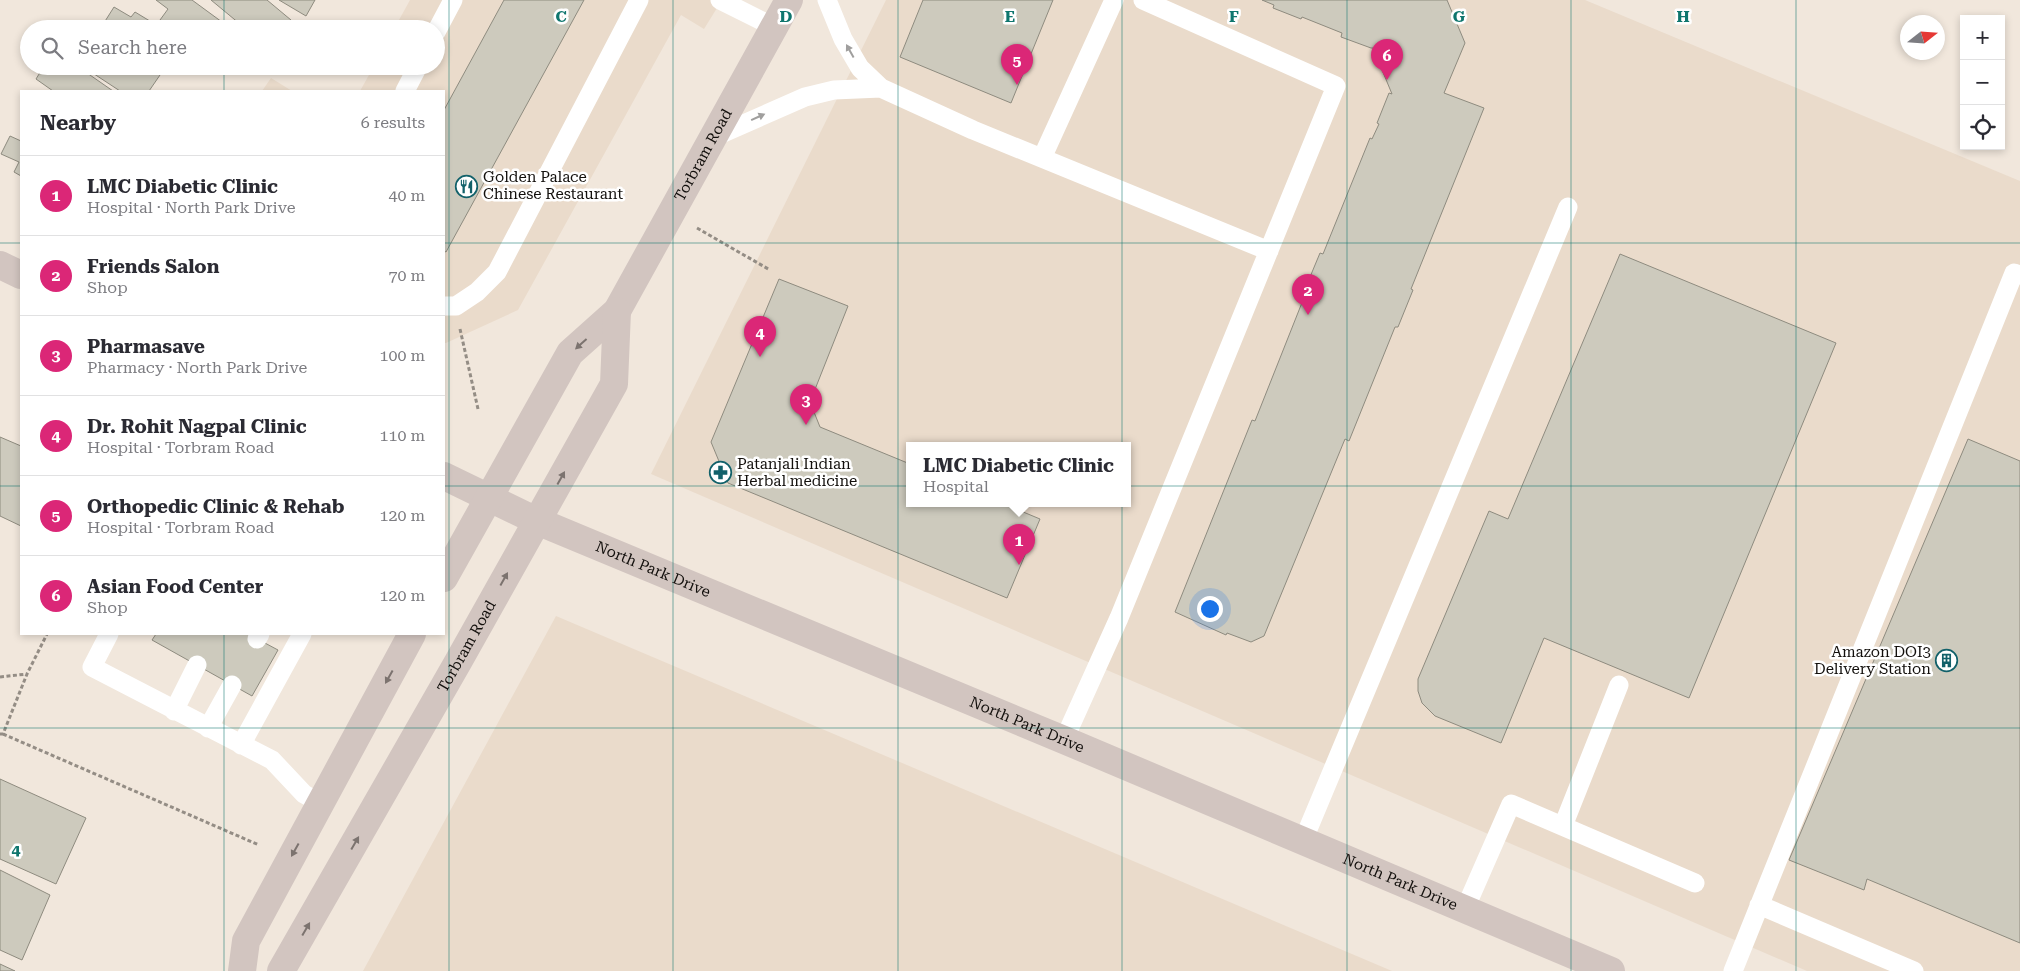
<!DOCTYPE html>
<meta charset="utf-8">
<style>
:root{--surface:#fff;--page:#f2f2f3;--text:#2b2b33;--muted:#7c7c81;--line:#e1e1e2;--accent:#db2777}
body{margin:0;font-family:"Roboto Serif",serif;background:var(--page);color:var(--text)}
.controls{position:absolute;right:15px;top:15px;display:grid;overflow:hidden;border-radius:0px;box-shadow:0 2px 8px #0003}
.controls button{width:45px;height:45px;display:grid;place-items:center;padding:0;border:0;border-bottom:1px solid var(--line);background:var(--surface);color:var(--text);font:25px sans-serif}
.compass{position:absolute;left:1900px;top:15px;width:45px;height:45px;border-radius:50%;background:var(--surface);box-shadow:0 2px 8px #0003;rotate:73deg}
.you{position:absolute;left:1209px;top:608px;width:18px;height:18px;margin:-12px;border:4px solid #fff;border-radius:50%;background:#1a73e8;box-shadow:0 0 0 8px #1a73e833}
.badge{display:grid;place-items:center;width:32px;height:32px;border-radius:50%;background:var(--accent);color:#fff;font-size:16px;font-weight:700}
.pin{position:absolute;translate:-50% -41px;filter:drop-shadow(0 1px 2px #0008)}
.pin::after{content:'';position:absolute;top:26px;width:18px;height:15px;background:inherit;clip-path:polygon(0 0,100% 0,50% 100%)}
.popup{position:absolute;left:906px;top:442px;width:225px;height:65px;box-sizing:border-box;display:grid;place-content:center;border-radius:0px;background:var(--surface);filter:drop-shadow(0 1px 4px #0005);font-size:16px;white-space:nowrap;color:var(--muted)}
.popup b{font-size:19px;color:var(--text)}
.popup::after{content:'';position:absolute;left:50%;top:100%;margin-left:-10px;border:10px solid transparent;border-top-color:var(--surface)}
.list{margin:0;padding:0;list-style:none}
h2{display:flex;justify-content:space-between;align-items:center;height:65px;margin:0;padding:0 20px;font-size:21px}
h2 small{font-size:16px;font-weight:400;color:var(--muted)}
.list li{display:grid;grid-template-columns:32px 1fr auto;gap:15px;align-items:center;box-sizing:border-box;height:80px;padding:0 20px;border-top:1px solid var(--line)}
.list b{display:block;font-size:19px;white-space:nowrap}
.list p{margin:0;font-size:16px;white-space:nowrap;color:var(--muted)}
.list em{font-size:16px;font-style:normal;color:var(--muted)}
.icon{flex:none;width:28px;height:28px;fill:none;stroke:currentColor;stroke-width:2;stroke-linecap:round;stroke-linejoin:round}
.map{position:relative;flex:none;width:2020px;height:971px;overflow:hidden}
.search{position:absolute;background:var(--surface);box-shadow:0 2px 8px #0003;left:20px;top:20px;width:425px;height:55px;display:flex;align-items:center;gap:12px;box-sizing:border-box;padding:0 18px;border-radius:28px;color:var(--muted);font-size:19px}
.panel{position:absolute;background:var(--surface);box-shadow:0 2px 8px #0003;left:20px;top:90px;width:425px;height:545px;border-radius:0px}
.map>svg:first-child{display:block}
.built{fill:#eadbcb;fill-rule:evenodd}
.building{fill:#cdcabd;stroke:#8e8b7f}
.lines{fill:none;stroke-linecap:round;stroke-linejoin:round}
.path{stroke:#948d85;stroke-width:3;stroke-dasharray:4 2.5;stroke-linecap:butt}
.service{stroke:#fff;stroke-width:19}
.secondary{stroke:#d2c5c0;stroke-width:28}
.oneway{fill:#a09f9e}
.oneway2{fill:#7c736f}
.grid{fill:none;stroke:#0f766e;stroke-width:1;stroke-opacity:0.55}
.labels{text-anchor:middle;stroke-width:5;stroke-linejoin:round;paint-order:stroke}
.street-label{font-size:15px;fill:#120f0c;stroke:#fff}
.poi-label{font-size:15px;fill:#120f0c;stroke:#fff;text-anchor:start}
.grid-label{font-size:16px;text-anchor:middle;font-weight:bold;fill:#0f766e;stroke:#fff;stroke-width:5;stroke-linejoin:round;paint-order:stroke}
</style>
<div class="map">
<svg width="2020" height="971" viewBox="0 0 2020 971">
<rect width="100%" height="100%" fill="#f1e7dc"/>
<path class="built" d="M410 0H722L704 29 681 15 518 310 446 343H444V91H360L374 66H436V29H394Z
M886 0H1585L2020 181V971H1807L651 474ZM910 446H1128V504H910Z
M271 78 292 91H262Z
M556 616 1392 971H363Z"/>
<path class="building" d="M156 0H192L222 22 217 29H172L160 20 168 9Z
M211 0H267L291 20 283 29H246Z
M279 0H315L306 16Z
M504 0H584L446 252 444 251V110Z
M923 0H1053L1011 103 900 57Z
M1262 0H1447L1465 43 1444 93 1484 108 1411 289 1413 290 1398 327H1395L1349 441 1345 439 1264 636 1251 642 1227 633 1226 635 1175 612 1252 420 1255 421 1307 290 1305 289 1320 253 1323 254 1370 138 1372 139 1379 124 1377 123 1389 93 1392 94 1373 48H1371L1341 37 1342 33 1302 17 1301 19 1273 8 1274 5Z
M114 7 131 17 135 12 163 29H106L102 26Z
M44 66H53L63 73 67 66H77L113 91H53L36 79Z
M82 66H148L160 75 149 91H120Z
M10 136 21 141V176L14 172 19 162 1 154Z
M1620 254 1836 343 1689 698 1544 638 1501 743 1435 716 1422 703 1418 691V679L1489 511 1508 519Z
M779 279 848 306 810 402 820 427 910 464V504H1004L1040 519 1007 598 728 483 711 442Z
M0 437 21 446V526L0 516Z
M1968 439 2020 461V943L1867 879 1864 890 1789 860Z
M156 634H248L278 650 252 696 152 640Z
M0 779 86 818 56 884 0 859Z
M0 870 50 895 22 960 0 950Z
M0 964 15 971H0Z"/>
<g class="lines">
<path class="path" d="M697 228 770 270
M460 329 478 409
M0 677 27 674
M0 734H3L27 674 47 634
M3 734 259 845"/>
<path class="service" d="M720 0 774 27
M827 0 843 39 860 68 881 88 973 130 1269 251
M436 32 453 0
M405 91 418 66
M714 137 805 97 834 90 881 88
M1042 158 1114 0
M444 306H456L477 292 497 272 639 0
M109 634 92 667 272 760 304 794 320 803
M257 639 260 634
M174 711 197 665
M208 728 232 685
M1064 740 1119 618 1336 86 1143 0
M241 745 302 634
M1563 826 1619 685
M1303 841 1568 207
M1759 905 1914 971
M1465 909 1511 804 1695 883
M1733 971 2014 273 2020 275"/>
<g class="secondary">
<path d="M0 265 21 275"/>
<path id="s1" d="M444 476 537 521 1064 740 1611 971"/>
<path id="s2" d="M444 578 570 353 617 311 789 0"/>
<path d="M242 971 246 941 412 634"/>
<path id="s3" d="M281 971 458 662 614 384 617 311"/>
</g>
</g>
<defs><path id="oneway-solid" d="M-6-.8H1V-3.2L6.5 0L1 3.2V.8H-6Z" transform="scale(1.25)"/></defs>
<g class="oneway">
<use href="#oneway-solid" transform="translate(850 51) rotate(-119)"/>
<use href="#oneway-solid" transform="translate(758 117) rotate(-24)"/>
</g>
<g class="oneway2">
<use href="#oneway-solid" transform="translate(581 344) rotate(138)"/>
<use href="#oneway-solid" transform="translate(561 478) rotate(-61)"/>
<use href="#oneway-solid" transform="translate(504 579) rotate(-61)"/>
<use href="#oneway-solid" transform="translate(389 677) rotate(119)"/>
<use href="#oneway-solid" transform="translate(355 843) rotate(-60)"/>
<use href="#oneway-solid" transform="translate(295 850) rotate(119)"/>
<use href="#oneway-solid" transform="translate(306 929) rotate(-60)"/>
</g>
<path class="grid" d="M224 0V29M449 0V971M673 0V971M898 0V971M1122 0V971M1347 0V971M1571 0V971M1796 0V971M224 66V91M0 243H21M444 243H2020M0 486H21M444 486H2020M224 634V971M0 728H2020"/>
<defs>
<symbol id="restaurant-ring" viewBox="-11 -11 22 22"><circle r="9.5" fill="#fff" stroke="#12616a" stroke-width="1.5"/><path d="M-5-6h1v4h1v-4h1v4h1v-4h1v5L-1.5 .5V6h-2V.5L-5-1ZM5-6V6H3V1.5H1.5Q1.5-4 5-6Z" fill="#12616a"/></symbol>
<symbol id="pharmacy-ring" viewBox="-11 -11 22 22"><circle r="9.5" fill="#fff" stroke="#12616a" stroke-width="1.5"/><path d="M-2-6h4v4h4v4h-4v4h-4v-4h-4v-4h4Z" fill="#12616a"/></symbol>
<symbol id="building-ring" viewBox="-11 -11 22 22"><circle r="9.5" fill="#fff" stroke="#12616a" stroke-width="1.5"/><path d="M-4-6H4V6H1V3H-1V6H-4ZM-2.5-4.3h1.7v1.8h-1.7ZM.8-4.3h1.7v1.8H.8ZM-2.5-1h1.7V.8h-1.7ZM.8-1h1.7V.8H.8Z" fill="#12616a"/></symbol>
</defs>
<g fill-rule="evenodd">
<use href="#restaurant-ring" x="454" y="174" width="25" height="25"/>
<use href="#pharmacy-ring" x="708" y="460" width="25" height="25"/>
<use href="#building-ring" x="1934" y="648" width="25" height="25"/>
</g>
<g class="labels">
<g class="street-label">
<text dy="5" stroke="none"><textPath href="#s2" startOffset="499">Torbram Road</textPath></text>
<text dy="5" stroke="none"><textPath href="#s1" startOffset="229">North Park Drive</textPath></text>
<text dy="5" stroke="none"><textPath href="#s3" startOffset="374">Torbram Road</textPath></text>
<text dy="5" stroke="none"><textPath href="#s1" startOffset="634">North Park Drive</textPath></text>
<text dy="5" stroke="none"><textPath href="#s1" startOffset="1039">North Park Drive</textPath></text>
</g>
<g class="poi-label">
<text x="483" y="182">Golden Palace<tspan x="483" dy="17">Chinese Restaurant</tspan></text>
<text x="737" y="469">Patanjali Indian<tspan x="737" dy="17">Herbal medicine</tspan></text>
<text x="1931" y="657" text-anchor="end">Amazon DOI3<tspan x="1931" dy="17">Delivery Station</tspan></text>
</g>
</g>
<g class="grid-label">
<text x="561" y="22">C</text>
<text x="786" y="22">D</text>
<text x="1010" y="22">E</text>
<text x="1234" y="22">F</text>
<text x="1459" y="22">G</text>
<text x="1683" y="22">H</text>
<text x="16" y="855">4</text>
</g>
</svg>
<div class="controls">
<button>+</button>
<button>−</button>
<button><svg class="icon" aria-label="locate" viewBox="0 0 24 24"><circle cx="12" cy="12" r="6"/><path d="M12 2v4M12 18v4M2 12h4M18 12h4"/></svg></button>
</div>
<svg class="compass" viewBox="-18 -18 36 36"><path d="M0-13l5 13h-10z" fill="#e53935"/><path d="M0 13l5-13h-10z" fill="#7c7c81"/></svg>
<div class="you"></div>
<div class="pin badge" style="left:1019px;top:565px">1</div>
<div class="popup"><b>LMC Diabetic Clinic</b>Hospital</div>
<div class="pin badge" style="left:1308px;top:315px">2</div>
<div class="pin badge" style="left:806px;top:425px">3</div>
<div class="pin badge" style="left:760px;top:357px">4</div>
<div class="pin badge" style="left:1017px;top:85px">5</div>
<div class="pin badge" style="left:1387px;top:80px">6</div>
<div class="search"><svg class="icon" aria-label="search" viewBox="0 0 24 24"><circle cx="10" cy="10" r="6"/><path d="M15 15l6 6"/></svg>Search here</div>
<section class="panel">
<h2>Nearby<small>6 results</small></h2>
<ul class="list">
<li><span class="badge">1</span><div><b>LMC Diabetic Clinic</b><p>Hospital · North Park Drive</p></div><em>40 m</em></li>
<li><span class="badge">2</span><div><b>Friends Salon</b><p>Shop</p></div><em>70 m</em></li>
<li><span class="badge">3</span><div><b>Pharmasave</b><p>Pharmacy · North Park Drive</p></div><em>100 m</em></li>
<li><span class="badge">4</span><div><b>Dr. Rohit Nagpal Clinic</b><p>Hospital · Torbram Road</p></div><em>110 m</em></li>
<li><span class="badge">5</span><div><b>Orthopedic Clinic &amp; Rehab</b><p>Hospital · Torbram Road</p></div><em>120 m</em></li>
<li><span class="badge">6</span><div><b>Asian Food Center</b><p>Shop</p></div><em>120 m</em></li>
</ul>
</section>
</div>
